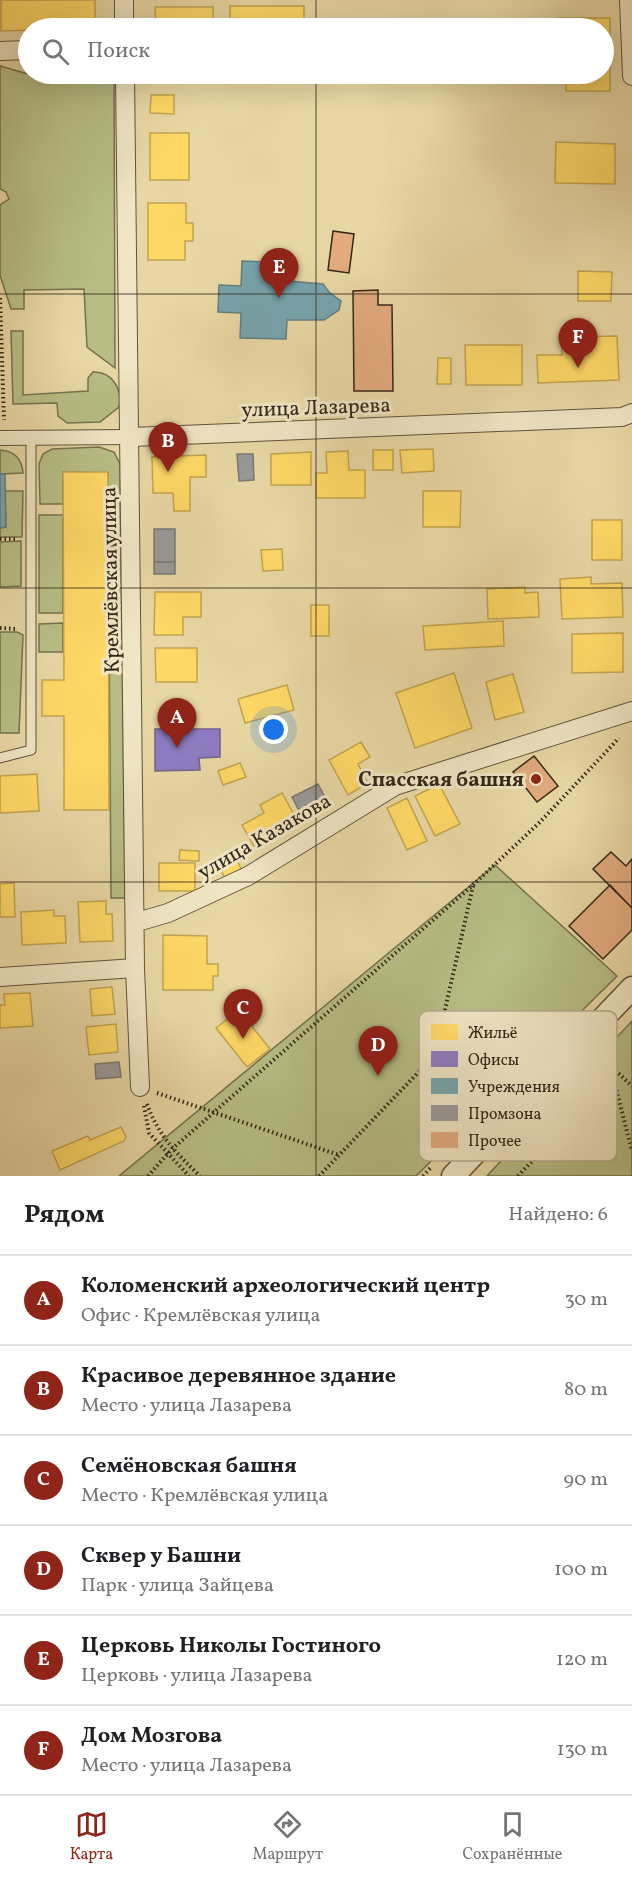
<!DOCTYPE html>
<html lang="ru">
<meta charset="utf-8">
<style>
:root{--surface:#fff;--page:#f6f6f6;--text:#202124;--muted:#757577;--line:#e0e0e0;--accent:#8f2418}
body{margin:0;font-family:Vollkorn,serif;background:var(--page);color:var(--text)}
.you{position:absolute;left:274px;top:730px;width:21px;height:21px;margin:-15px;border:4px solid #fff;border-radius:50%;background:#1a73e8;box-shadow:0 0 0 9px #1a73e833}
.badge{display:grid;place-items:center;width:39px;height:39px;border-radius:50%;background:var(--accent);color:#fff;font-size:20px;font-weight:700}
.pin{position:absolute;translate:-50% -50px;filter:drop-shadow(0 2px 3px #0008)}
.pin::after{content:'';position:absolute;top:32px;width:21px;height:18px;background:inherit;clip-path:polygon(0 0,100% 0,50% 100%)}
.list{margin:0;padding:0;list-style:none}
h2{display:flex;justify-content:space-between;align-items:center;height:78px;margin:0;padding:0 24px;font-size:26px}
h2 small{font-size:20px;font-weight:400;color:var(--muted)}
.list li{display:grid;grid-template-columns:39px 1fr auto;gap:18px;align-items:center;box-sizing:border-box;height:90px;padding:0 24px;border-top:2px solid var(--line)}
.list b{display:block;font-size:22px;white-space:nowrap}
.list p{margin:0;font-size:20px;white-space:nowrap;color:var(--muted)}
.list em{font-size:20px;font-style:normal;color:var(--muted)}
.icon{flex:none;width:33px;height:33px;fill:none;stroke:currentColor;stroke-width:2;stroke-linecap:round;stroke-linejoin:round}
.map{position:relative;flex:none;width:632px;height:1176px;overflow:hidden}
.search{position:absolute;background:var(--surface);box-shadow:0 6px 24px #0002;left:18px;right:18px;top:18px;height:66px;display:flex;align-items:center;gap:15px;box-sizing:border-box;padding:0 21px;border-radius:33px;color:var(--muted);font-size:22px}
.sheet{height:618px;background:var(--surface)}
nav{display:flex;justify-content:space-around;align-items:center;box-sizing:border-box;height:84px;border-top:2px solid var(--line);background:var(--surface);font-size:16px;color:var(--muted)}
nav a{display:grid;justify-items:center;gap:3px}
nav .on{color:var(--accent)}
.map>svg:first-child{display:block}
.green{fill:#b7be85;stroke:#74724f;stroke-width:1.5}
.homes{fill:#ffd966;stroke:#c2a44f;stroke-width:1.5}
.offices{fill:#8e7cc3;stroke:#726290;stroke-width:1.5}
.public{fill:#76a5af;stroke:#627f82;stroke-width:1.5}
.industry{fill:#999;stroke:#7a7773;stroke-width:1.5}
.building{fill:#e3ab7e;stroke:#322719;stroke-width:1.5}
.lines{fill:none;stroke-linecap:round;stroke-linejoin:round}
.service-casing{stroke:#60533c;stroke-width:11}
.pedestrian-casing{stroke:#60533c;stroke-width:16}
.minor-casing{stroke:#60533c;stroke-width:20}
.tertiary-casing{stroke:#60533c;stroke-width:25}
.path{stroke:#322719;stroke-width:4;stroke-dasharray:1.5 3;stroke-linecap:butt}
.service{stroke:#f0e5c4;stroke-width:9}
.pedestrian{stroke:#f0e5c4;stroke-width:14}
.minor{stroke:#f0e5c4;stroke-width:18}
.tertiary{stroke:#f0e5c4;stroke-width:22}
.grid{fill:none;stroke:#322719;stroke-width:1.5;stroke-opacity:0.55}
.poi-dot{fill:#8f2418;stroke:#f0e5c4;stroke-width:2}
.labels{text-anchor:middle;stroke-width:6;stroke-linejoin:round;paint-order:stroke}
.street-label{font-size:21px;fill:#322719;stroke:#f0e5c4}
.poi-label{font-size:21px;font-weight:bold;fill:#322719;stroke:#f0e5c4;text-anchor:end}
.key{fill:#f0e5c4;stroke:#b7ac91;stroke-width:1.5}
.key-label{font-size:16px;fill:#322719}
</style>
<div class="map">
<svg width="632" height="1176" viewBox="0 0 632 1176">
<rect width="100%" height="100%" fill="#e8d7a4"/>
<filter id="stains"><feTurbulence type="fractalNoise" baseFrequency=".00333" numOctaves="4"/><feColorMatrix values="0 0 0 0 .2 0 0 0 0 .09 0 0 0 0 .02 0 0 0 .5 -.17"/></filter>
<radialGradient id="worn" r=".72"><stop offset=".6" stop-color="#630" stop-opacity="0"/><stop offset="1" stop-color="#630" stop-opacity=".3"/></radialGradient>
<path class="green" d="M0 66 28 74H114L115 368 87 347 84 289 24 290V309H11L0 275V205L9 199 6 192 0 189Z
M11 331H23V395L88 391V378L93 372C112 371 123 390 119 407L100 422 67 423 58 416 57 403 13 404Z
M99 447 114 452 120 464 125 898H111L108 473 63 472V504H40L39 464 43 454 52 449Z
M0 450C14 451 22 459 23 473L0 474Z
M5 491H23L22 537H0V528L6 527Z
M39 515H63V613H39Z
M21 541V586L0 587V542Z
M63 623V652H39V624Z
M0 632H17L23 635 19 733H0Z
M495 865 617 976 416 1176H119Z
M632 1021V1176H487Z"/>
<path class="homes" d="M1 0H95V28L1 31Z
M230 6H304V28H230Z
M155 7H213V28H156Z
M560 18H610V46H604V28H560Z
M604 64H610V91H566V74H604Z
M151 95H174V114L150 113Z
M150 133H189V180H150Z
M556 142 615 144V184L555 183Z
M148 203H186V223H193V241H185V260H148Z
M578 271 612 272 611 301H578Z
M617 336 619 380 538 383 537 355H562V337Z
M465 345H522V385H466Z
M438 358H451V384H437Z
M433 449 434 471 402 473 400 450Z
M373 450H393V470H373Z
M348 451 349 470H365V498H316V473H327L326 452Z
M311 452V485H271V454Z
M206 455V477H190V511H174L173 493H153L152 457Z
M63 472H108L109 810H64V716H42V680H64Z
M423 491H461L460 527H423Z
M592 520H622V560H592Z
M282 549 283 570 263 571 261 550Z
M591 577V584L622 583 623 617 562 619 560 579Z
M525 587V593L538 592 539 617 488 619 487 589Z
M155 592H201V617H183V635H154Z
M311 605H329V636H311Z
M503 621 504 646 425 650 423 626Z
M623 633V672L572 673V634Z
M155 648H197V682H156Z
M454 673 472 728 415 748 396 693Z
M513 674 524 712 495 720 486 682Z
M287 685 294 710 245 723 238 699Z
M361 742 370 757 358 764 368 783 348 795 329 760Z
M240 763 246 777 223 785 218 771Z
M37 774 39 811 0 813V776Z
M439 784 460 824 435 836 415 796Z
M282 793 297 820 254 846 242 825 264 813 260 805Z
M407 798 427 841 407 850 387 808Z
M180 850 199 851V861L179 860Z
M235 855 242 871 225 879 218 862Z
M159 863H195V891H159Z
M14 883 15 917H0V884Z
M106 901V914H112L113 941 80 942 78 902Z
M54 910V916H65L66 943 22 945 21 912Z
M163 935 207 936V964H218V976H213V990H163Z
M112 987 115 1014 92 1016 90 989Z
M30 993 33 1026 0 1028V1005H5L4 994Z
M239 1010 270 1049 247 1067 216 1028Z
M116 1024 118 1052 89 1055 86 1027Z
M121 1127 126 1137 124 1141 60 1170 52 1151 88 1136 90 1140Z"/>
<path class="offices" d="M155 729H220V757L199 758 200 770 155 771Z"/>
<path class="public" d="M242 261 289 263 288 281 323 284 329 292 341 301 339 310 324 320H287L286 339 240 338 241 313 218 312 219 285 241 286Z
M0 474H5L6 527 0 528Z"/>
<path class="industry" d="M237 454H253L254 480 239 481Z
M154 529H175V562H154Z
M154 562H175V574H154Z
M318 784 328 803 302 816 292 797Z
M119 1062 121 1077 96 1079 95 1064Z"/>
<path class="building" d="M333 231 354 234 349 273 328 270Z
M378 290V305H392L393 391H354L353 291Z
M109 529H116V545H109Z
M534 756 558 786 537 802 513 772Z
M611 852 626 866 632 859V908L593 869Z
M610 885 632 908V930L603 959 569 926Z"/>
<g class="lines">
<defs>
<path id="service" d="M0 758 31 750V437"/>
<path id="pedestrian" d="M0 438 131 437"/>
<path id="minor" d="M124 0V28
M629 0 632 76
M0 51 28 50
M125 74 135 968 140 1087
M131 437 622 417 632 413
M137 922 168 913 248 876 395 786 632 711
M0 977 135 968"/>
<path id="tertiary" d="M453 1176 632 988"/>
</defs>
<use href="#service" class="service-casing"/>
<use href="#pedestrian" class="pedestrian-casing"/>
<use href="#minor" class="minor-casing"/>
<use href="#tertiary" class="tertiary-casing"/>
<path class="path" d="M0 298 4 420
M0 539H15
M0 628 17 629
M435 1054 473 886
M599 1055 632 1086
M613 1077 632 1151
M157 1093 339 1155
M147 1104C158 1135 176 1153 200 1176
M144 1106 149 1133 189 1176
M148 1176 172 1149 473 885 540 822 619 738
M319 1176 435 1055 575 1014
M423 1176 432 1166
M518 1176 617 1072"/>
<use href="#service" class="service"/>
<use href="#pedestrian" class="pedestrian"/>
<use href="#minor" class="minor"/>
<use href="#tertiary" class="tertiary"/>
</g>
<path class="grid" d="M316 0V28M316 74V1176M0 294H632M0 588H632M0 882H632"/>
<circle class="poi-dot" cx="536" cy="779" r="6"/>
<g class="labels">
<g class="street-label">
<text transform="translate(316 407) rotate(-2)" y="7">улица Лазарева</text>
<text transform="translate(110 580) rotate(-91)" y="7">Кремлёвская улица</text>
<text transform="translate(264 836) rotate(-30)" y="7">улица Казакова</text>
</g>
<g class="poi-label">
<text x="524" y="786">Спасская башня</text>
</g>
</g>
<rect x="419" y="1011" width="198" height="150" rx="9" class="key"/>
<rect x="431" y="1024" width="27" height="16" fill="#ffd966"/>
<rect x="431" y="1051" width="27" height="16" fill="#8e7cc3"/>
<rect x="431" y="1078" width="27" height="16" fill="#76a5af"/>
<rect x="431" y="1105" width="27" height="16" fill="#999"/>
<rect x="431" y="1132" width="27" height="16" fill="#e3ab7e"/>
<g class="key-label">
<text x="468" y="1038">Жильё</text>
<text x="468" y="1065">Офисы</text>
<text x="468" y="1092">Учреждения</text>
<text x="468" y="1119">Промзона</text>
<text x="468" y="1146">Прочее</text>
</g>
<rect width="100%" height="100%" filter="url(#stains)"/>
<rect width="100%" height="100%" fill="url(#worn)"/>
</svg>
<div class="you"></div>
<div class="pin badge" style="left:177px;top:748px">A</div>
<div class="pin badge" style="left:168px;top:472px">B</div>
<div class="pin badge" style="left:243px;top:1039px">C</div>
<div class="pin badge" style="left:378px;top:1076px">D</div>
<div class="pin badge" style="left:279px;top:298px">E</div>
<div class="pin badge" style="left:578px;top:368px">F</div>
<div class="search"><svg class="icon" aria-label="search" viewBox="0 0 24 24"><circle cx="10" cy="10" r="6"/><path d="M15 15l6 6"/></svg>Поиск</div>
</div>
<section class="sheet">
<h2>Рядом<small>Найдено: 6</small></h2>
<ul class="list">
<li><span class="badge">A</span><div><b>Коломенский археологический центр</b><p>Офис · Кремлёвская улица</p></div><em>30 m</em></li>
<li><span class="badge">B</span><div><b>Красивое деревянное здание</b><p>Место · улица Лазарева</p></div><em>80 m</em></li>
<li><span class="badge">C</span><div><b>Семёновская башня</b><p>Место · Кремлёвская улица</p></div><em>90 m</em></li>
<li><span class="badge">D</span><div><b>Сквер у Башни</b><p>Парк · улица Зайцева</p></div><em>100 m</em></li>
<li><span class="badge">E</span><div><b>Церковь Николы Гостиного</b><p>Церковь · улица Лазарева</p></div><em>120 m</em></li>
<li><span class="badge">F</span><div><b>Дом Мозгова</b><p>Место · улица Лазарева</p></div><em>130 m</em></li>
</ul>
</section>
<nav>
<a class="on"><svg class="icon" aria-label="map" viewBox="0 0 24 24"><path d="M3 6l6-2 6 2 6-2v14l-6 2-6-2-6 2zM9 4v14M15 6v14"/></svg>Карта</a>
<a><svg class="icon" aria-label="directions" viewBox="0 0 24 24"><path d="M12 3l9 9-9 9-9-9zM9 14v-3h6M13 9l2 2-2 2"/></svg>Маршрут</a>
<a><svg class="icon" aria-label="saved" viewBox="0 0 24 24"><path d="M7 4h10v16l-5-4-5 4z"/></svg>Сохранённые</a>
</nav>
